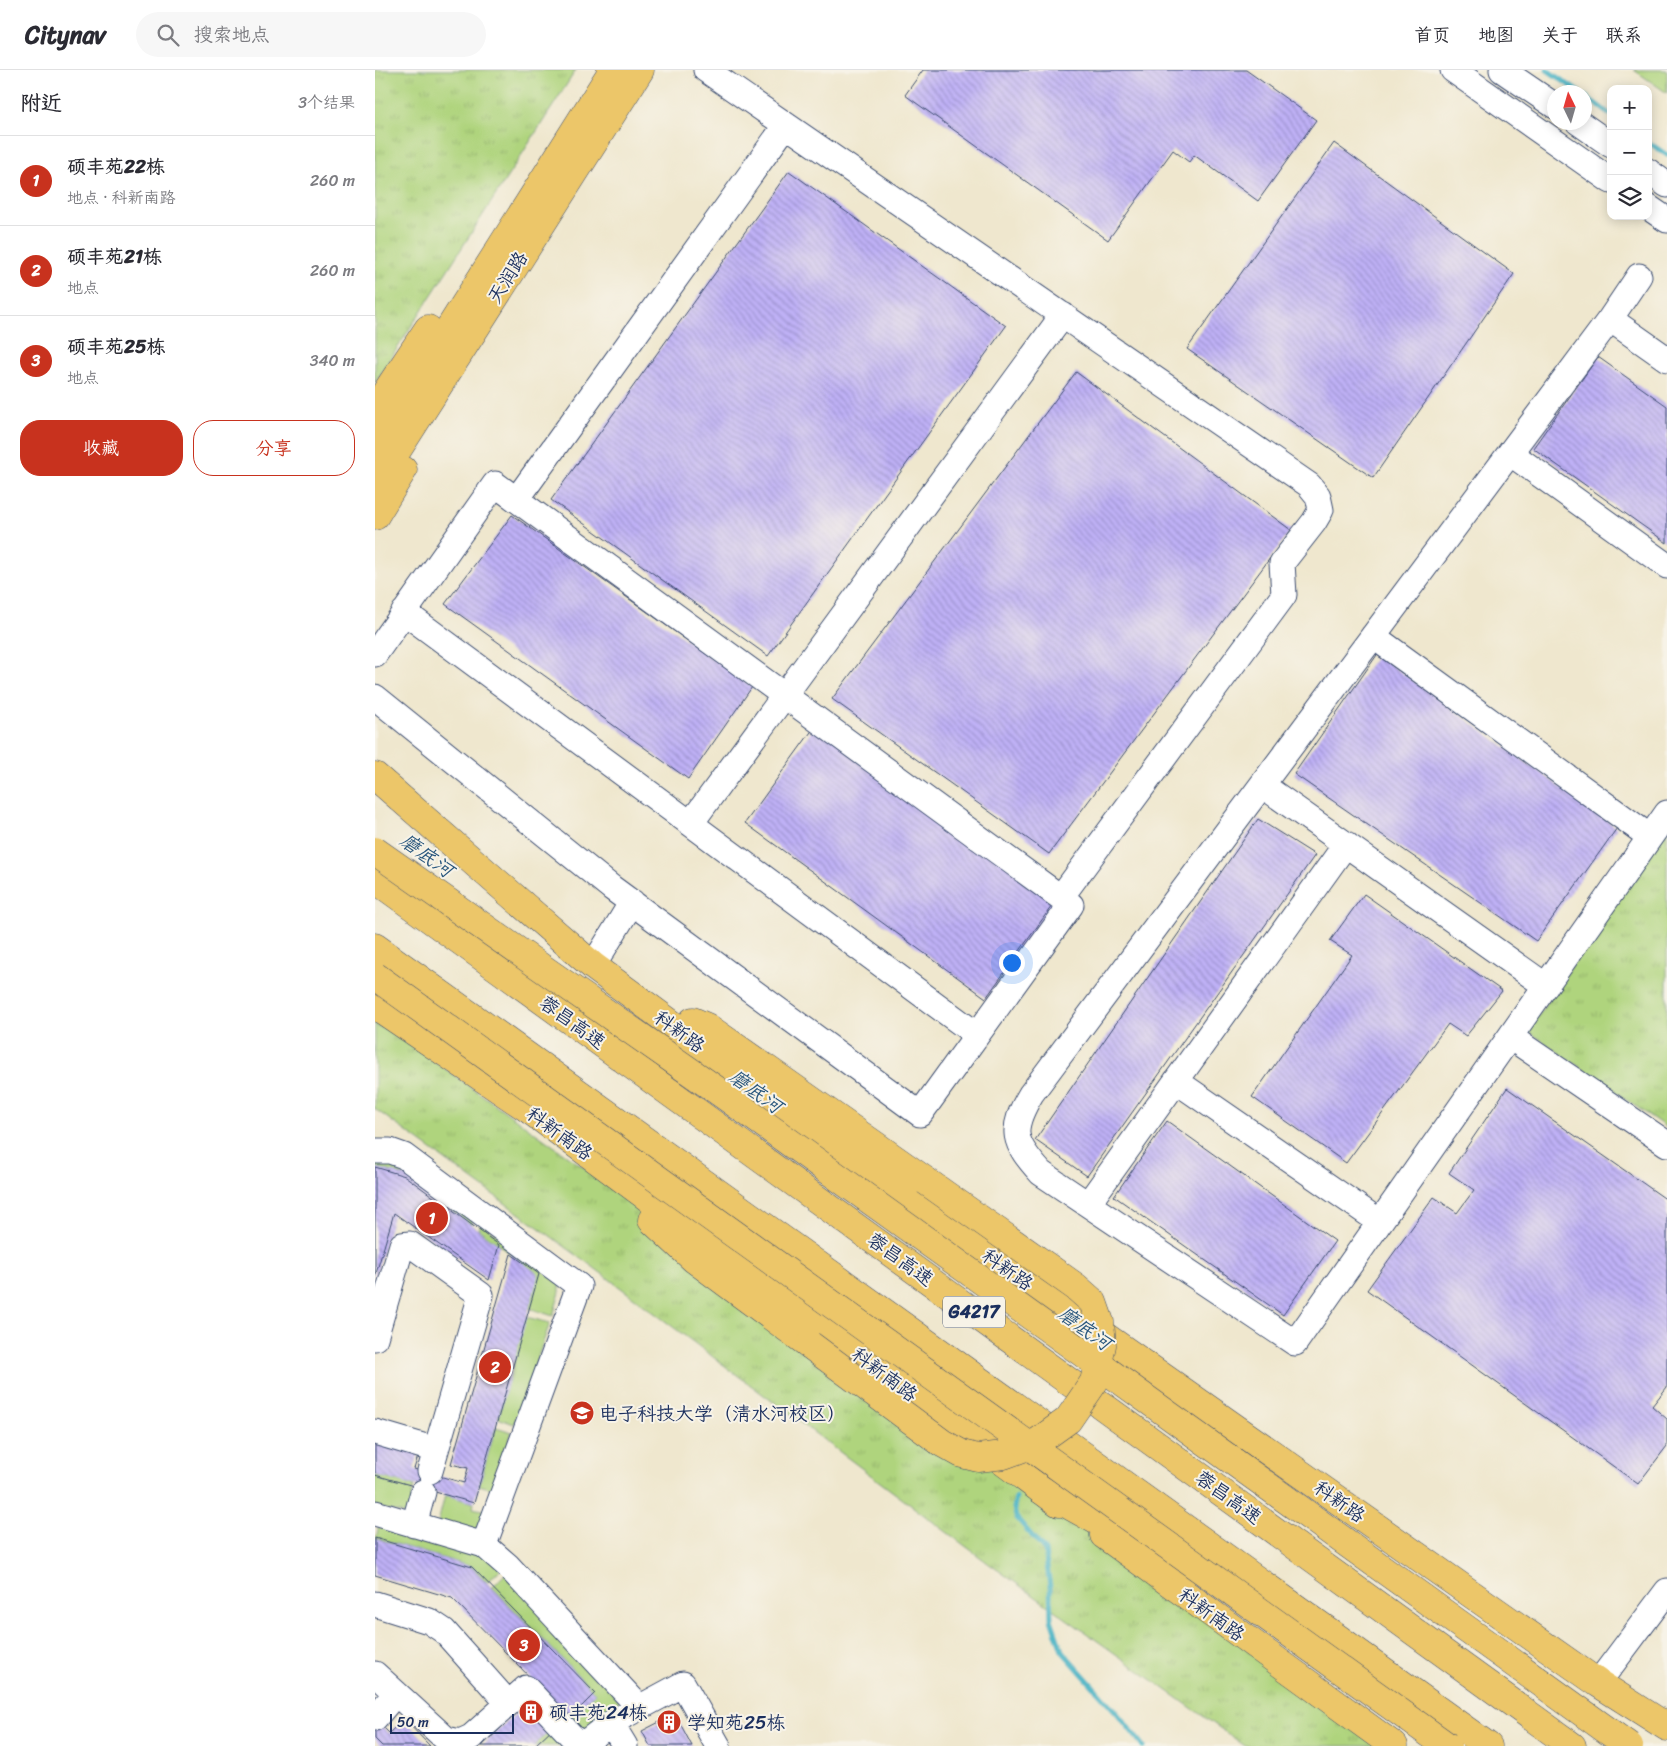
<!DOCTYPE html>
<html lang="zh">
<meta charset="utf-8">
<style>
:root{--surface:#fff;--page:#f7f7f7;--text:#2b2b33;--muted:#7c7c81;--line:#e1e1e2;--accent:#c8321e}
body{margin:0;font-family:Sriracha,"LXGW WenKai TC",sans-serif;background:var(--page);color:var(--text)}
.controls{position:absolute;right:15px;top:15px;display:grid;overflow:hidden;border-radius:10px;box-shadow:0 2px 12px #0003}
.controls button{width:45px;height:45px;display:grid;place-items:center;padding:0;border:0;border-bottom:1px solid var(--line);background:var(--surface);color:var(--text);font:25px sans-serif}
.compass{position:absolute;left:1172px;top:15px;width:45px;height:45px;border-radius:50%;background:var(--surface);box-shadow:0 2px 12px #0003;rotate:355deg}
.scale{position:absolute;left:15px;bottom:12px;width:124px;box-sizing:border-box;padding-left:5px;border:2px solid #1b2f5e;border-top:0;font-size:14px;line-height:18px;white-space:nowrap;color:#1b2f5e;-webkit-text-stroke:4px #f7f3e8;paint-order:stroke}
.you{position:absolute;left:636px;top:892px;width:18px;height:18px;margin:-12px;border:4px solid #fff;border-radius:50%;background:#1a73e8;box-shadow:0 0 0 8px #1a73e833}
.badge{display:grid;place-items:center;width:32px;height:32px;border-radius:50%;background:var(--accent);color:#fff;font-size:16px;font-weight:700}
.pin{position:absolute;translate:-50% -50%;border:2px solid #fff;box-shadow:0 1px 5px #0006}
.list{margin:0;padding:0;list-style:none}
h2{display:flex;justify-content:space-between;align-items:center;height:65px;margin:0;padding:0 20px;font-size:21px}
h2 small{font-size:16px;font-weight:400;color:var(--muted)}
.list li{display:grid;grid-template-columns:32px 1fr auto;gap:15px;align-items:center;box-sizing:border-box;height:90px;padding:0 20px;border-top:1px solid var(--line)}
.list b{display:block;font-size:19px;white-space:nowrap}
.list p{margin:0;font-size:16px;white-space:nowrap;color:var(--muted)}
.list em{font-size:16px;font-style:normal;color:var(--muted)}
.actions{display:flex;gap:10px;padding:15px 20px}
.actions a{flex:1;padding:11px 0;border:1px solid var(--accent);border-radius:20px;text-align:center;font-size:18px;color:var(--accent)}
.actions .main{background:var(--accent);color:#fff}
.icon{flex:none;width:28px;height:28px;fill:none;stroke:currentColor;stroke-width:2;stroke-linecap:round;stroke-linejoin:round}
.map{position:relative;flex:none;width:1292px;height:1676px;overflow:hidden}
header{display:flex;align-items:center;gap:30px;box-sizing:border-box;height:70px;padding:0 25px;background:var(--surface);border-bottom:1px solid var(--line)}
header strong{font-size:24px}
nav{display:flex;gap:28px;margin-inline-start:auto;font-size:18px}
.search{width:350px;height:45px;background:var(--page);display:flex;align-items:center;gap:12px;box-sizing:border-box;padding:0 18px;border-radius:28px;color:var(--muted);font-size:19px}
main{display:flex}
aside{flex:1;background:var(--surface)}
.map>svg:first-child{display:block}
.green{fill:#afd47d;stroke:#65826e}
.park{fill:url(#park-tufts);stroke:#65826e}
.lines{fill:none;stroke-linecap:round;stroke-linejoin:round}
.stream{stroke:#47b2c4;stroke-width:5}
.building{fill:url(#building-back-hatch)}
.minor-casing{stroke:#3b4b6f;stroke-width:27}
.major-casing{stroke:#3b4b6f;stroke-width:29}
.highway-casing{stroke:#3b4b6f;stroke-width:29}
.minor{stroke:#fff;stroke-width:25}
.major{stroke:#ecc669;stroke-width:28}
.highway{stroke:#ecc669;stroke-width:28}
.major-bridge-casing{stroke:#3b4b6f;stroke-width:29;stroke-linecap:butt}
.highway-bridge-casing{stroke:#3b4b6f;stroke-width:29;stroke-linecap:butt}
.major-bridge{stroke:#ecc669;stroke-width:28}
.highway-bridge{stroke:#ecc669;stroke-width:28}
.labels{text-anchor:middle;stroke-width:4;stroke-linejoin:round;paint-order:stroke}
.shield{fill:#f7f3e8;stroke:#5d6a87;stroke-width:1}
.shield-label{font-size:18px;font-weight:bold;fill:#1b2f5e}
.street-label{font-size:19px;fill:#1b2f5e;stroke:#f7f3e8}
.poi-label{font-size:19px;fill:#1b2f5e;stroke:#f7f3e8;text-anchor:start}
.water-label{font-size:20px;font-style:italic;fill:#28567d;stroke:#f7f3e8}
</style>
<header>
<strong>Citynav</strong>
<div class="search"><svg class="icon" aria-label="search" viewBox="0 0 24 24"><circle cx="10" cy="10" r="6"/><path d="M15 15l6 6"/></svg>搜索地点</div>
<nav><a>首页</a><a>地图</a><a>关于</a><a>联系</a></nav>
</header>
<main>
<aside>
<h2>附近<small>3个结果</small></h2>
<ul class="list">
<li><span class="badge">1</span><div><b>硕丰苑22栋</b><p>地点 · 科新南路</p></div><em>260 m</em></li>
<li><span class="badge">2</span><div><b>硕丰苑21栋</b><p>地点</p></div><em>260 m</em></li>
<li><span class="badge">3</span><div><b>硕丰苑25栋</b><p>地点</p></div><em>340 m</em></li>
</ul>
<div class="actions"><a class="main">收藏</a><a>分享</a></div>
</aside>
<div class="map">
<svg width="1292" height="1676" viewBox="0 0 1292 1676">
<defs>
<pattern id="park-tufts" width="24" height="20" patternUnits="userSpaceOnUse" patternTransform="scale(1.25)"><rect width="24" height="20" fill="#afd47d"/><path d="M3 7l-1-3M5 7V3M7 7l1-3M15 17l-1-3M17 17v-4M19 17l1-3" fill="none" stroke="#96b66e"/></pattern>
<pattern id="building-back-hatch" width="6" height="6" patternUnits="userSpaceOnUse" patternTransform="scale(1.25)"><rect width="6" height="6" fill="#bfb1f6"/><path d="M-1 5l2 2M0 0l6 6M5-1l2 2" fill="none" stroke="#9a90ca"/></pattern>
</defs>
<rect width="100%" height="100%" fill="#f7f3e8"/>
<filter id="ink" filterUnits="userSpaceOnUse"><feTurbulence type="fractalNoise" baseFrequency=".02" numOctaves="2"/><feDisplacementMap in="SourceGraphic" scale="10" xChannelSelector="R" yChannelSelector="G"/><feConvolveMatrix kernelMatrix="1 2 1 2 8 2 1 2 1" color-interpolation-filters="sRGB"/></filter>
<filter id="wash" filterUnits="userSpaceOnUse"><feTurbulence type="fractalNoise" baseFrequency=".0096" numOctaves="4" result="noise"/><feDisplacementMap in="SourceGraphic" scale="20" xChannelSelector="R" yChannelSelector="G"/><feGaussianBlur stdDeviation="1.12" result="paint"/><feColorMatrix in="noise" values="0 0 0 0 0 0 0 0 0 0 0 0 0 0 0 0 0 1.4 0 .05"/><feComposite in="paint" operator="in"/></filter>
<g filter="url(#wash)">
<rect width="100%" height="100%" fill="#efe7ce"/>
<path class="green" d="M1259 0H1292V23Z
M13 1088 100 1147 95 1154 30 1106 0 1097V1089Z
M107 1153 185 1214V1222L178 1246 154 1238 163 1204 103 1159Z
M151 1247 175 1253 139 1354 123 1348Z
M121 1357 137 1362 118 1419 104 1415Z
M0 1405 39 1416 32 1445 0 1436Z
M70 1425 99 1433 98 1438 111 1441 102 1459 96 1462 63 1453Z
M5 1450 99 1476 126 1499 112 1512 97 1497 1 1468Z
M130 1504 244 1630V1635L204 1666 190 1652 220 1623 117 1517Z
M179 1657 190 1676H159Z"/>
<path class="park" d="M0 0H201L0 313Z
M1292 755V1058L1153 961Z
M0 949 412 1242 1005 1676H870L613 1493 214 1194 0 1039Z"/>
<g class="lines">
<path class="stream" d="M1172 0 1204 22
M1210 26 1236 45
M1273 72 1292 85
M641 1427 639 1438 641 1447 670 1481 675 1517 676 1549 687 1581 742 1643 768 1676"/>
</g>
<g id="blocks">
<path class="building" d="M548 0H871L941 50 883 131 819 85 814 92 798 80 733 170 530 25Z
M959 73 1139 204 998 408 812 279Z
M414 101 631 256 393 586 176 430Z
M1223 287 1292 336V473L1158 378Z
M701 302 916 460 674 784 457 629Z
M137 445 377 617 313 709 70 534Z
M1002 585 1242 758 1161 871 919 704Z
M441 655 684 826 611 928 370 753Z
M883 749 940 785 712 1106 660 1070Z
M989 824 1127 921 1091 966 1073 954 971 1093 877 1027 977 885 955 871Z
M1132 1018 1292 1130V1317L1277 1336 1292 1349V1376L1263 1414 992 1220 1059 1127 1082 1143 1099 1120 1074 1103Z
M792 1051 960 1171 908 1245 739 1126Z
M0 1097 30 1106 124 1175 114 1210 19 1143 0 1207Z
M136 1184 164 1204 99 1433 0 1405V1371L44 1383 39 1399 89 1413 93 1398 76 1394Z
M0 1468 97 1497 220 1623 195 1648 77 1528 0 1505Z
M156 1629 181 1655 159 1676H107Z
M300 1644 317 1676H275L267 1661Z
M0 1649 14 1663 29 1649 55 1676H7L0 1669Z"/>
</g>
</g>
<g filter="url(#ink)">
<use href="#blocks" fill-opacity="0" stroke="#3b4b6f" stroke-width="1"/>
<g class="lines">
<defs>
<path id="minor" d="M331 0 934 415 943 426 946 440 939 452 907 493 909 525 686 827
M1078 0 1236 111
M1127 0 1180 36
M1203 52 1236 75
M1273 101 1292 115
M1273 137 1292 150
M1264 206 1235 249 656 1024C634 1061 638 1072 666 1103L920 1273 1292 743
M1235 249 1292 289
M1135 383 1292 496
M142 429 411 55
M29 542 602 965
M998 566 1275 767
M0 584 120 414 696 835 545 1044 237 818 0 627
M887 715 1171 916
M316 753 688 245
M218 896 257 832
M1135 967 1292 1074
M801 1011 1005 1152
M0 1081H15L29 1086 204 1216 109 1475
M713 1134 971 774
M0 1268 27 1175 35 1174 106 1225 55 1401
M0 1362 61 1380
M0 1443 109 1475 133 1496 265 1638
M39 1455 48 1422
M0 1534 54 1551 69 1561 133 1633
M0 1604 71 1669 85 1672 96 1667 151 1618 206 1676
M1223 1613 1292 1521
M0 1648 21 1623
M236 1653 250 1676
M206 1676 236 1653 308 1614 343 1676"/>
<path id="major" d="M0 339 53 259
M0 376 238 0
M0 415 265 0
M0 446 28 400
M0 706 218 896 533 1128 1223 1613 1292 1657
M0 935 155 1040 684 1433
M318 951 332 957 551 1111
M277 1150 319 1189 435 1275
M729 1465 1019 1676"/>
<path id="highway" d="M0 809 1197 1676
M0 877 1113 1676
M97 987 155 1040
M665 1419 812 1501"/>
</defs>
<use href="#minor" class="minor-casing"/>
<use href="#major" class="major-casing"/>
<use href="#highway" class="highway-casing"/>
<use href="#minor" class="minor"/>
<use href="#major" class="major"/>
<use href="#highway" class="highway"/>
<defs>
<path id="major-bridge" d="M435 1275 567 1373 587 1384 603 1388 629 1385 661 1373 693 1350 719 1312 727 1275 725 1252 718 1232 701 1217 551 1111"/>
<path id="highway-bridge" d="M0 781 350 1026 1254 1676
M0 906 1072 1676"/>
</defs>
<use href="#major-bridge" class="major-bridge-casing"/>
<use href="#highway-bridge" class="highway-bridge-casing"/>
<use href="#major-bridge" class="major-bridge"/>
<use href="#highway-bridge" class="highway-bridge"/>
</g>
</g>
<defs>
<symbol id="university-disc" viewBox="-11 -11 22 22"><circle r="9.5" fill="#c8321e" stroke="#f7f3e8"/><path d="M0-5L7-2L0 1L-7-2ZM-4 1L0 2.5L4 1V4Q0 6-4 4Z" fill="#fff"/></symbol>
<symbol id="building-disc" viewBox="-11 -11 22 22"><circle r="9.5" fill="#c8321e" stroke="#f7f3e8"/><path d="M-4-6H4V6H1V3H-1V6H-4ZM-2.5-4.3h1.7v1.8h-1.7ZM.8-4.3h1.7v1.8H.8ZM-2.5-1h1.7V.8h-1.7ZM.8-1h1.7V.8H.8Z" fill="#fff"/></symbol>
</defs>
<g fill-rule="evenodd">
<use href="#university-disc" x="193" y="1329" width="28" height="28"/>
<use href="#building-disc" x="142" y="1628" width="28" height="28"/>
<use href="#building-disc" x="280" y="1638" width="28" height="28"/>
</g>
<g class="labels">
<rect class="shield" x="568" y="1226.5" width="62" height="31" rx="4"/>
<g class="shield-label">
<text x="599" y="1248">G4217</text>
</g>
<g class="street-label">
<text transform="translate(132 207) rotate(-58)" y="7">天润路</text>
<text transform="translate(198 952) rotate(36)" y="7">蓉昌高速</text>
<text transform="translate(305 961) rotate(36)" y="7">科新路</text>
<text transform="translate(185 1063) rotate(36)" y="7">科新南路</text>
<text transform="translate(526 1189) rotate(36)" y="7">蓉昌高速</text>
<text transform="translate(633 1199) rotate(35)" y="7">科新路</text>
<text transform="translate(510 1304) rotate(37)" y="7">科新南路</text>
<text transform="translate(854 1427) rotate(36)" y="7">蓉昌高速</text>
<text transform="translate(965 1431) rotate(35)" y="7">科新路</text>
<text transform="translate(837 1544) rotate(36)" y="7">科新南路</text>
</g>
<g class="poi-label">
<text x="224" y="1350">电子科技大学（清水河校区）</text>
<text x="174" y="1649">硕丰苑24栋</text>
<text x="312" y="1659">学知苑25栋</text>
</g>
<g class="water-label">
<text transform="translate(52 785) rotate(36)" y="7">磨底河</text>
<text transform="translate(381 1021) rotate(36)" y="7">磨底河</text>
<text transform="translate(710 1258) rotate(36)" y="7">磨底河</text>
</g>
</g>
</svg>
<div class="controls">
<button>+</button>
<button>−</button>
<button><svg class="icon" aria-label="layers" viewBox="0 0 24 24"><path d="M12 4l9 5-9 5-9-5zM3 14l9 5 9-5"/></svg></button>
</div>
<svg class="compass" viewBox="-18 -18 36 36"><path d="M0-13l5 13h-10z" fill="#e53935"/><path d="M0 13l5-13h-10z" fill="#7c7c81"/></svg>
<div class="scale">50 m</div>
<div class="you"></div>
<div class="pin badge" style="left:57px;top:1148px">1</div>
<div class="pin badge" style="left:120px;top:1297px">2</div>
<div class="pin badge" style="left:149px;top:1575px">3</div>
</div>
</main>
